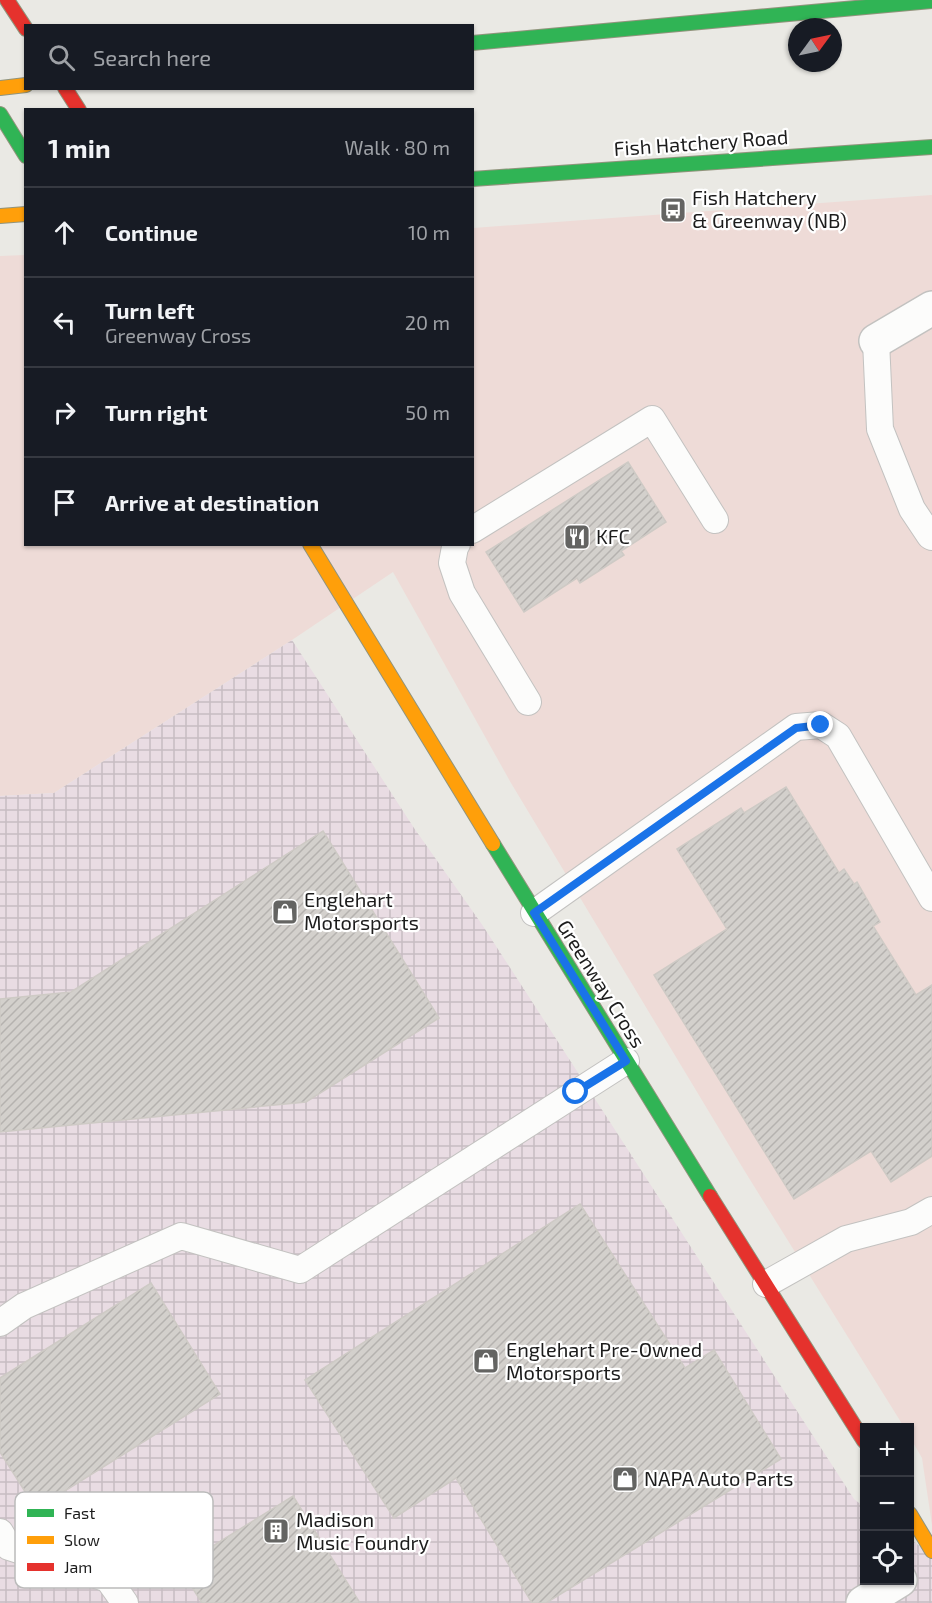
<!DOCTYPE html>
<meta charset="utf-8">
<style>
:root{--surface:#171b24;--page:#242831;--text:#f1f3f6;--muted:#9ea1a6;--line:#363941}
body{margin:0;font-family:"Exo 2",sans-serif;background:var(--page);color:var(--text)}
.controls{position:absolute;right:18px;bottom:18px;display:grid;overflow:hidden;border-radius:0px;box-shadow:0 2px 4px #0004}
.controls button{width:54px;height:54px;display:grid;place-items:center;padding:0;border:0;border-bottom:2px solid var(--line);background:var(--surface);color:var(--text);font:30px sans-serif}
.compass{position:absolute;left:788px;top:18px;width:54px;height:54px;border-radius:50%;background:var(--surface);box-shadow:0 2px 4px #0004;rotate:57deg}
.stop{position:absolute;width:18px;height:18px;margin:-14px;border:4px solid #1a73e8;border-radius:50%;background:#fff}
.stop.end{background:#1a73e8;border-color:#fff;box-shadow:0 2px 6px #0008}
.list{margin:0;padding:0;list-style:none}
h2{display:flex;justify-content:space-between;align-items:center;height:78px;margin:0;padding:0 24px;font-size:26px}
h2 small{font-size:20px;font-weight:400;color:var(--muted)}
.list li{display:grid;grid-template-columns:39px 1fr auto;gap:18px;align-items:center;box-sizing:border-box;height:90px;padding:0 24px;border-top:2px solid var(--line)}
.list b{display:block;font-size:22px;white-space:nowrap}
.list p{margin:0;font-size:20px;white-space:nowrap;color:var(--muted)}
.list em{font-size:20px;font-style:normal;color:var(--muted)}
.icon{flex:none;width:33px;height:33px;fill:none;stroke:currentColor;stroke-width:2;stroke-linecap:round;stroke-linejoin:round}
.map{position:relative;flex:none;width:932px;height:1603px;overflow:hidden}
.search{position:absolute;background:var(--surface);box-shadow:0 2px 4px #0004;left:24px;top:24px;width:450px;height:66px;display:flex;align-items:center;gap:15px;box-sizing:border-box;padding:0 21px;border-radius:0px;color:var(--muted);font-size:22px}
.panel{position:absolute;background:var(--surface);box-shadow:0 2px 4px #0004;left:24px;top:108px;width:450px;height:438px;border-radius:0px}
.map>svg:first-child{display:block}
.commercial{fill:#eedbd7}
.industrial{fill:url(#industrial-grid)}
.building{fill:url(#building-hatch);stroke:#cecac5;stroke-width:1.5}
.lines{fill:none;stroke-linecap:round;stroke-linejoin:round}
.lane-casing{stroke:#c3c2c0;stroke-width:28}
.street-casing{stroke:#c3c2c0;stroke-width:36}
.fast-casing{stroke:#91947c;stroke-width:16}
.slow-casing{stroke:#91947c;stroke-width:16}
.jam-casing{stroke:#91947c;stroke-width:16}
.lane{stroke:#fcfcfb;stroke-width:26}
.street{stroke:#fcfcfb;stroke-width:33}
.fast{stroke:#30b455;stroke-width:14}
.slow{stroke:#ff9f0a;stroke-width:14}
.jam{stroke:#e5322d;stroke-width:14}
.route{stroke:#1a73e8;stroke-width:8}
.labels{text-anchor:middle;stroke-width:4.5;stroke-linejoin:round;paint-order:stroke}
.street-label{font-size:20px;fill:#1c1c1c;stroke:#fff}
.poi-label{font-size:20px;fill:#1c1c1c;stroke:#fff;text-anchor:start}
.key{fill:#fff;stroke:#bbb;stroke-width:1.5}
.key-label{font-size:16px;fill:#1c1c1c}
</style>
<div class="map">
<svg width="932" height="1603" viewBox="0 0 932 1603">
<defs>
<pattern id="industrial-grid" width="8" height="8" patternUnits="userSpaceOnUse" patternTransform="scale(1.5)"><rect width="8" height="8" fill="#e9dce3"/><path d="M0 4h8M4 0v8" fill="none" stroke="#c7bcc2"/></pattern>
<pattern id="building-hatch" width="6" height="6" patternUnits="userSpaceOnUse" patternTransform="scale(1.5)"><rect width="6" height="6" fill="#d3d0cc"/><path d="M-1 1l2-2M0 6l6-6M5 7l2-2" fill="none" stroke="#b5b2af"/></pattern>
</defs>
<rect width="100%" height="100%" fill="#eae9e4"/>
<path class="commercial" d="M932 195V1525L922 1458 910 1437V1428L904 1427 744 1170 511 783 393 572 292 640 54 793 0 796V256L25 255 26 544H472L473 228Z"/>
<path class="industrial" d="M292 640 414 828 483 926 854 1499 864 1507V1580H910V1539L932 1555V1603H0V796L54 793Z"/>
<path class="building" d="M628 462 666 522 621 551 624 555 580 583 577 578 524 612 486 552Z
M786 787 839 873 844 869 854 884 857 882 880 922 873 926 916 995 932 985V1156L891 1182 871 1151 794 1199 654 975 727 929 677 849 741 808 744 813Z
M323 831 439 1018 306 1102 0 1132V999L71 992Z
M580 1204 685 1368 714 1350 781 1459 546 1603H532L456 1478 394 1518 305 1380Z
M151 1283 220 1394 36 1509 0 1452V1378Z
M293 1496 360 1603H202L179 1567Z"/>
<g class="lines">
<defs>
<path id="lane" d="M876 341 880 429 912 509 930 536 932 537
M472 530 652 419 715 520
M457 544 455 547 452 563 462 593 528 702
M534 913 796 727 821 725 838 736 932 898
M766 1284 846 1239 911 1222 932 1210
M0 1323 24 1306 181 1236 300 1270 626 1061
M0 1532 9 1547 108 1579 125 1603"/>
<path id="street" d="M876 341 932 308
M863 1603 900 1580"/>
<path id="fast" d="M472 43 932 1
M0 114 26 156
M472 179 932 147
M493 844 710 1196"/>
<path id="slow" d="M0 88 26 85
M0 216 26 214
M310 544 493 844
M910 1514 932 1551"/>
<path id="jam" d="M7 0 26 29
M65 88 79 110
M710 1196 864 1441"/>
</defs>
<use href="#lane" class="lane-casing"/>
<use href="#street" class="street-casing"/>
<use href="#fast" class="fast-casing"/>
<use href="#slow" class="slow-casing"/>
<use href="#jam" class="jam-casing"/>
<use href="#lane" class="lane"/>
<use href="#street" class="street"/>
<use href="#fast" class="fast"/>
<use href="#slow" class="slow"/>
<use href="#jam" class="jam"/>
</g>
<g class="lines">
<path class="route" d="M576 1092 626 1061 534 913 796 728 821 725"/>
</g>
<defs>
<symbol id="bus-square" viewBox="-11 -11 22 22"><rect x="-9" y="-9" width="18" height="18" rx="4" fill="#646462" stroke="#fff"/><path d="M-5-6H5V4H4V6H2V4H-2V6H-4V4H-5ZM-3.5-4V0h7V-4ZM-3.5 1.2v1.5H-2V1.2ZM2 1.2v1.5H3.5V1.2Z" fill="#fff"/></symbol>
<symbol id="restaurant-square" viewBox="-11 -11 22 22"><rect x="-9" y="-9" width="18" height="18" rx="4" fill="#646462" stroke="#fff"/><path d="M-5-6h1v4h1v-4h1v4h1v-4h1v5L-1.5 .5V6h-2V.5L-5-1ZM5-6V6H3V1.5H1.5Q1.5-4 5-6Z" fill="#fff"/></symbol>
<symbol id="shop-square" viewBox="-11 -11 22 22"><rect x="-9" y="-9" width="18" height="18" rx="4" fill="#646462" stroke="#fff"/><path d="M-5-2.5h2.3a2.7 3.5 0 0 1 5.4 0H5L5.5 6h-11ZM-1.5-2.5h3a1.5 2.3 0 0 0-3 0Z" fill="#fff"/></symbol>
<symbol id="building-square" viewBox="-11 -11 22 22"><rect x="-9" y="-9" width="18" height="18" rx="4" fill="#646462" stroke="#fff"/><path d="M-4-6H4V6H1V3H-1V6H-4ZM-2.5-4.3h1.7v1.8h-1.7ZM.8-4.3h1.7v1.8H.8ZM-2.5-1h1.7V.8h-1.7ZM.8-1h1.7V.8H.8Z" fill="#fff"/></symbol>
</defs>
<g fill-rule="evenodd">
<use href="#bus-square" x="658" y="195" width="30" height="30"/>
<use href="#restaurant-square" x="562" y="522" width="30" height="30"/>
<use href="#shop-square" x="270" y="897" width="30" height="30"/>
<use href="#shop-square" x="471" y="1346" width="30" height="30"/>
<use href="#shop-square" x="610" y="1464" width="30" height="30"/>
<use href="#building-square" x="261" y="1516" width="30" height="30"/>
</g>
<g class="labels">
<g class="street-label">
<text transform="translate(701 143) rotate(-4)" y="7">Fish Hatchery Road</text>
<text transform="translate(601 984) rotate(58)" y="7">Greenway Cross</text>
</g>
<g class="poi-label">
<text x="692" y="205">Fish Hatchery<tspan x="692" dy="23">&amp; Greenway (NB)</tspan></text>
<text x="596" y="544">KFC</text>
<text x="304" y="907">Englehart<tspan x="304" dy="23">Motorsports</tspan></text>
<text x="506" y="1357">Englehart Pre-Owned<tspan x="506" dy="23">Motorsports</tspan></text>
<text x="644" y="1486">NAPA Auto Parts</text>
<text x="296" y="1527">Madison<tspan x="296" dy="23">Music Foundry</tspan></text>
</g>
</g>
<rect x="15" y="1492" width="198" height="96" rx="9" class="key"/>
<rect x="27" y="1509" width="27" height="8" fill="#30b455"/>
<rect x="27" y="1536" width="27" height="8" fill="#ff9f0a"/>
<rect x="27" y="1563" width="27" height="8" fill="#e5322d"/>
<g class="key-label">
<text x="64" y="1519">Fast</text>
<text x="64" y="1546">Slow</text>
<text x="64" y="1573">Jam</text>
</g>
</svg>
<div class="controls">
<button>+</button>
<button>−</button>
<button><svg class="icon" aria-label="locate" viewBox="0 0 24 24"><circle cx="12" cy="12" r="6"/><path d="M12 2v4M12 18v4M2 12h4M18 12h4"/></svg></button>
</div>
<svg class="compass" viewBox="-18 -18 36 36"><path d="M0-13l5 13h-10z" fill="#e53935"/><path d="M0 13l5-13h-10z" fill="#9ea1a6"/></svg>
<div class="stop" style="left:576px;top:1092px"></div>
<div class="stop end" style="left:821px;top:725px"></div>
<div class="search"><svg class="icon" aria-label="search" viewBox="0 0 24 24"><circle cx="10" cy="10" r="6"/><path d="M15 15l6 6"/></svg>Search here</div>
<section class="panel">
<h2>1 min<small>Walk · 80 m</small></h2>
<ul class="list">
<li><svg class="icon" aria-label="ahead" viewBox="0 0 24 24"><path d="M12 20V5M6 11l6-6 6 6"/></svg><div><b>Continue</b></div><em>10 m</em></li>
<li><svg class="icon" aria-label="left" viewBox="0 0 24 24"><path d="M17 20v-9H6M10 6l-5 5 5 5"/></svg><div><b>Turn left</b><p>Greenway Cross</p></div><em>20 m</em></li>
<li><svg class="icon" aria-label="right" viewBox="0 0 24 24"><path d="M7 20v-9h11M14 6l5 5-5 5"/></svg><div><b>Turn right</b></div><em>50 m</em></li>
<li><svg class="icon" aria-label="arrive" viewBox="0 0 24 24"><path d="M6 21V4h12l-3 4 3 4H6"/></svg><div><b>Arrive at destination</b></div></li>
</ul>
</section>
</div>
